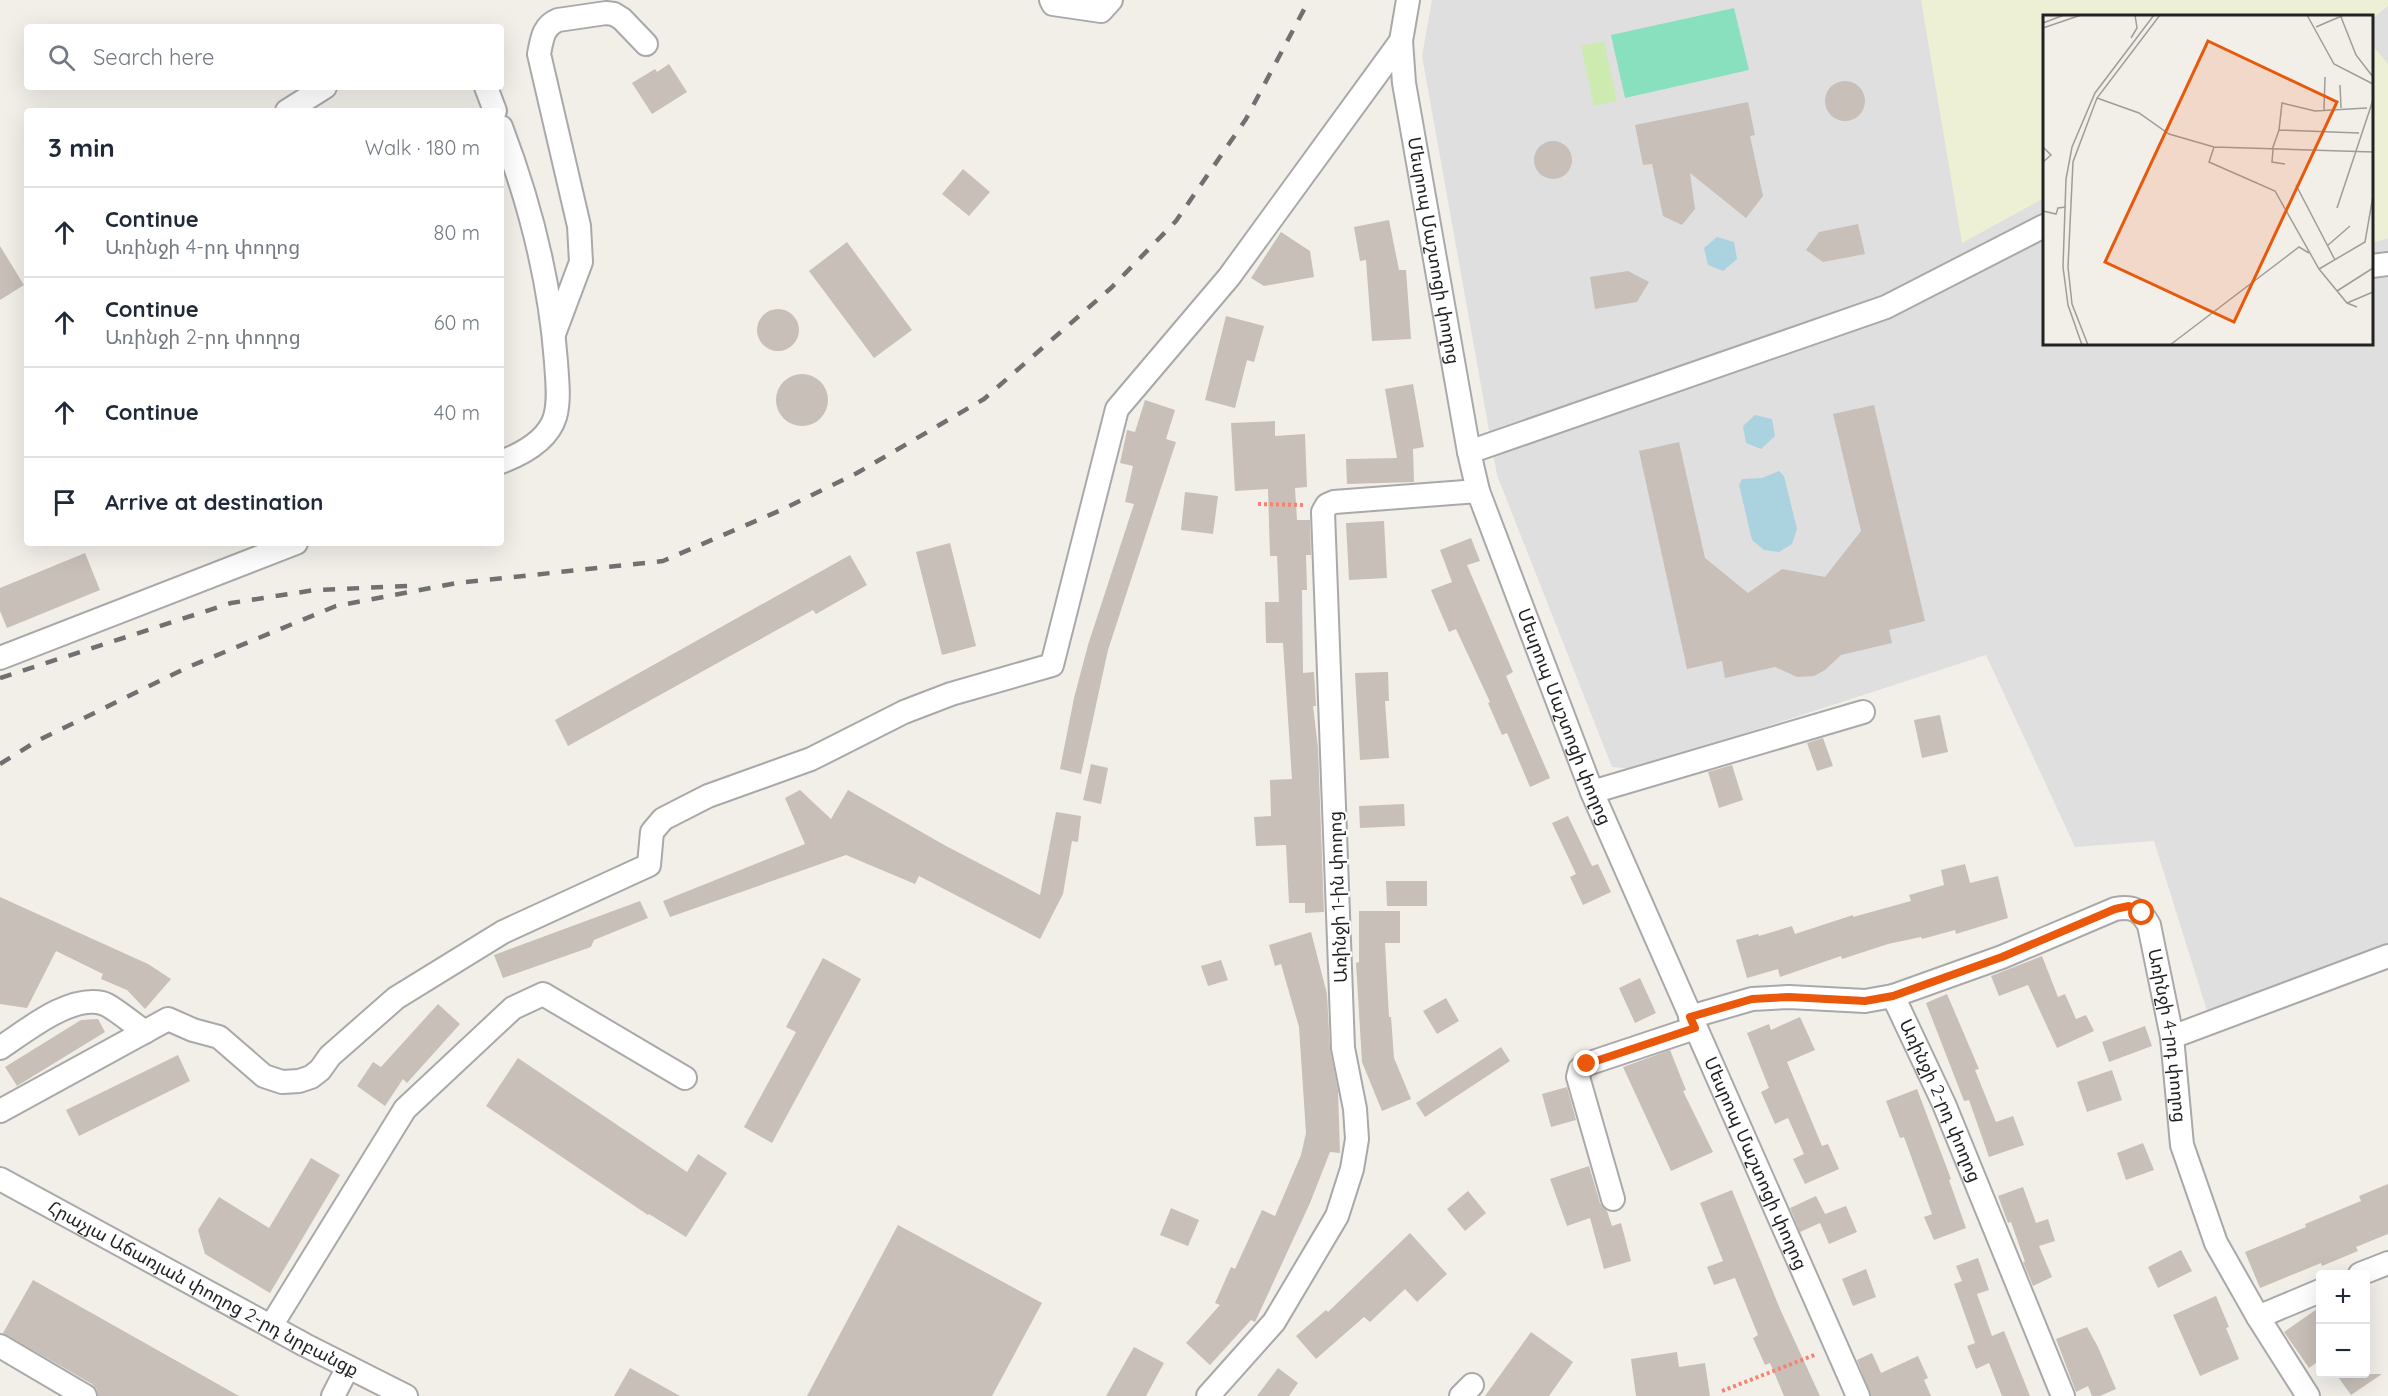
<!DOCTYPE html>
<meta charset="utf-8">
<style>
:root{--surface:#fff;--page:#f6f6f7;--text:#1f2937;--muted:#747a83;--line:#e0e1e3}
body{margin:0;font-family:Quicksand,"Noto Sans Armenian",sans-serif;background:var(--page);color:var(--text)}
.controls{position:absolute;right:18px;bottom:18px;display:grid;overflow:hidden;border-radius:6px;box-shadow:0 6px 24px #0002}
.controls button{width:54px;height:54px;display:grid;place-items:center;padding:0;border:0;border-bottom:2px solid var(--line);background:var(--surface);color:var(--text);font:30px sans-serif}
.stop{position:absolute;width:18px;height:18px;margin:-14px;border:4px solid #ea580c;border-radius:50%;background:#fff}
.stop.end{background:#ea580c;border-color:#fff;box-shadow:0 2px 6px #0008}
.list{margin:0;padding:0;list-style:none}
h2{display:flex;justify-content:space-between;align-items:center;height:78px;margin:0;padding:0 24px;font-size:26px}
h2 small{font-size:20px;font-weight:400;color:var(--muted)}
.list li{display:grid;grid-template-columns:39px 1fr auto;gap:18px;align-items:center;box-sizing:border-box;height:90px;padding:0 24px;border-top:2px solid var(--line)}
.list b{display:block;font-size:22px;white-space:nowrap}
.list p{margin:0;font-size:20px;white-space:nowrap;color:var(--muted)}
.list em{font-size:20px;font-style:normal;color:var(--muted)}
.icon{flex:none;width:33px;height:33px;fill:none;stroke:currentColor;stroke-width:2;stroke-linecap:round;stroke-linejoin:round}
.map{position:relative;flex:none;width:2388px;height:1396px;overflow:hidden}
.search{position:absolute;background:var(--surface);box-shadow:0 6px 24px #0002;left:24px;top:24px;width:480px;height:66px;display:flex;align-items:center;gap:15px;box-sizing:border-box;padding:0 21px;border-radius:6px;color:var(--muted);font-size:22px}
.panel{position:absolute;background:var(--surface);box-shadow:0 6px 24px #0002;left:24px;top:108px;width:480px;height:438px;border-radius:6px}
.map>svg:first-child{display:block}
.residential{fill:#e0dfdf;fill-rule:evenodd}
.farmland{fill:#eef0d5}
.grass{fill:#cdebb0}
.pitch{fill:#88e0be}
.water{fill:#aad3df}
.building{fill:#c7bfb8}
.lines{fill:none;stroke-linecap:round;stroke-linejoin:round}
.minor-casing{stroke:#a9a9a9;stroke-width:26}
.path{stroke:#fa8072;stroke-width:4;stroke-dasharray:3 3;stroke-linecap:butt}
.minor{stroke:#fff;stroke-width:22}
.rail{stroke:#707070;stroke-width:4.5;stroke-dasharray:12 12;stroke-linecap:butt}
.route{stroke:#ea580c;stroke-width:8}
.labels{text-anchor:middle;stroke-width:4.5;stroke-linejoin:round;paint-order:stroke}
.street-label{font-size:18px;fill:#222;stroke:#fff}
.inset-road{fill:none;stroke:#9f9d99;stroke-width:1.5}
.view{fill:#e8590c;fill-opacity:0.15;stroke:#e8590c;stroke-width:3}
.inset-edge{fill:none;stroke:#222;stroke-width:3}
</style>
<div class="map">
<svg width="2388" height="1396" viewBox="0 0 2388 1396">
<rect width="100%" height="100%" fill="#f2efe9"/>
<path class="residential" d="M1432 0H2388V948L2208 1014 2154 841 2075 847 1986 655 1636 769 1612 767 1497 475 1422 56ZM2044 16H2372V344H2044Z"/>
<path class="farmland" d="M1921 0H2388V6L2372 19V16H2044V198L1962 243Z
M2372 45 2388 64V238L2372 243Z"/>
<path class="grass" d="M1604 41 1617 101 1594 106 1581 46Z"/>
<path class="pitch" d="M1734 8 1749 70 1625 98 1611 35Z"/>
<path class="water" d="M1717 237 1734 242 1737 259 1723 271 1708 265 1704 248Z
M1755 415 1772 419 1775 436 1761 449 1746 443 1743 426Z
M1779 471 1784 476 1797 529 1792 544 1779 552 1764 550 1752 540 1739 485 1742 479 1762 478Z"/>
<path class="building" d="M669 64 687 92 652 114 632 83 655 69 657 72Z
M1825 101a20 20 0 1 1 40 0a20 20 0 1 1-40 0Z
M1748 102 1755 135 1750 136 1763 196 1746 218 1690 173 1695 209 1682 225 1663 216 1652 164 1643 165 1635 125Z
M1534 160a19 19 0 1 1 38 0a19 19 0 1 1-38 0Z
M963 169 990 192 969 216 942 194Z
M1389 220 1399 270H1406L1411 339 1372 341 1366 260 1360 261 1354 227Z
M1858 224 1865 254 1823 262 1806 250 1819 232Z
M1281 232 1310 251 1314 277 1264 286 1251 278Z
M847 242 912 330 874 358 809 271Z
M0 246 24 285 0 300Z
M1628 271 1649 282 1637 302 1595 309 1590 277Z
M757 330a21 21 0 1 1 42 0a21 21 0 1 1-42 0Z
M1226 316 1264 326 1254 362 1247 360 1235 408 1205 400Z
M776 400a26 26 0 1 1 52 0a26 26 0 1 1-52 0Z
M1413 384 1424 447 1413 449 1414 482 1347 484 1346 459 1397 458 1385 389Z
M1145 400 1175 410 1166 439 1176 442 1108 650 1081 774 1060 769 1074 698 1088 645 1134 504 1125 502 1133 466 1120 463 1127 430 1135 432Z
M1874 405 1925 621 1889 630 1892 643 1841 655 1825 670 1814 676 1797 677 1775 667 1725 678 1722 661 1687 669 1639 451 1679 442 1705 558 1748 593 1782 569 1825 577 1861 531 1833 414Z
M1275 421V436L1305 434 1307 487 1295 488 1297 520H1310L1311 555H1306L1307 590H1302L1303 673 1314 672 1316 706H1313L1318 748 1324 912 1305 913V903H1289L1286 845 1256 846 1254 817 1271 816 1270 780 1292 779 1283 643H1266L1265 602H1279L1277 556H1270L1268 489 1235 491 1231 423Z
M1185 492 1218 496 1213 534 1181 530Z
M1384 521 1387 578 1349 580 1346 523Z
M1471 538 1480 561 1467 565 1513 672 1506 676 1550 778 1530 787 1507 733 1502 735 1488 703 1490 702 1456 629 1449 632 1431 590 1452 582 1440 550Z
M950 543 976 646 942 655 916 552Z
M85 553 100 590 7 628 0 611V588Z
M850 555 867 585 816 614 813 610 568 746 555 720Z
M1388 672 1389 701H1385L1389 758 1360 760 1355 673Z
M1940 715 1948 752 1922 758 1914 720Z
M1823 738 1833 766 1817 771 1807 743Z
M1091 764 1108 768 1101 804 1083 800Z
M1732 765 1743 800 1719 808 1708 772Z
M800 790 831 819 848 790 946 846 1040 895 1056 812 1081 816 1078 842 1072 841 1063 894 1040 939 919 876 915 884 846 855 670 917 663 901 805 844 785 798Z
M1404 804 1405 826 1360 828 1359 806Z
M1568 816 1592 866 1598 864 1611 892 1583 905 1570 877 1576 874 1552 823Z
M1965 864 1970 883 1998 876 2008 918 1956 934 1955 930 1922 939 1921 937 1888 944 1842 959 1841 956 1780 977 1778 969 1747 978 1736 940 1758 934 1759 936 1792 926 1795 934 1853 915V917L1911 901 1909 895 1944 885 1941 870Z
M1386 881H1427V906H1387Z
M0 897 148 964 171 979 145 1009 127 990 101 979 103 974 56 951 27 1008 0 1004Z
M640 901 648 918 594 940 591 947 503 978 494 955Z
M1359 911H1400V943H1385L1389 1017H1391L1394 1058 1411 1099 1382 1111 1362 1062 1356 963 1359 962Z
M1311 932 1327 994 1330 1049 1338 1090 1340 1153 1330 1152 1310 1203 1255 1322 1251 1320 1210 1365 1186 1343 1220 1305 1215 1303 1231 1267 1235 1269 1262 1210 1275 1216 1301 1155 1306 1133 1299 1027 1281 964 1275 966 1269 945Z
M2042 956 2058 997 2065 994 2076 1019 2086 1015 2094 1031 2057 1048 2028 985 1999 996 1991 976Z
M823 958 861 979 772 1143 744 1127 796 1032 786 1027Z
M1221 960 1228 980 1208 986 1201 966Z
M1640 978 1656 1013 1635 1023 1619 988Z
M1947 994 1979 1069 1975 1070 1996 1122 2013 1116 2024 1145 1989 1157 1969 1100 1964 1101 1926 1003Z
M1446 998 1459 1021 1437 1034 1423 1011Z
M438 1004 460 1024 407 1083 403 1079 385 1106 357 1086 373 1062 381 1067Z
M1800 1017 1815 1050 1787 1062 1822 1146 1828 1144 1839 1169 1805 1184 1793 1159 1804 1154 1788 1118 1775 1124 1761 1092 1769 1088 1747 1033 1769 1024 1771 1030Z
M98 1019 105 1032 17 1086 5 1067 81 1020Z
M2145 1026 2152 1046 2109 1062 2102 1042Z
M1501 1047 1510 1061 1425 1117 1416 1103Z
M1670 1050 1686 1090 1683 1091 1713 1152 1671 1171 1623 1067Z
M178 1055 190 1081 79 1136 66 1110Z
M518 1058 687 1172 698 1154 727 1173 686 1237 649 1214 648 1215 486 1106Z
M2112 1070 2122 1100 2087 1112 2077 1082Z
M1567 1087 1576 1120 1551 1127 1542 1094Z
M1917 1089 1951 1179 1949 1180 1966 1228 1934 1240 1924 1217 1932 1214 1904 1137 1900 1138 1886 1101Z
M2143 1143 2154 1170 2126 1180 2117 1153Z
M311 1158 340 1175 270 1293 205 1254 198 1230 219 1197 269 1228Z
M1589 1166 1600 1203 1607 1211 1612 1226 1621 1223 1631 1261 1604 1269 1590 1218 1567 1226 1550 1179Z
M2388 1184V1234L2356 1247 2358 1251 2322 1266 2321 1263 2260 1288 2245 1252 2306 1227 2305 1224 2361 1201 2359 1196Z
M2023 1187 2036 1223 2048 1219 2055 1241 2039 1246 2052 1277 2033 1286 2023 1262H2025L2011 1222 2008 1223 1998 1196Z
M1732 1190 1780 1309 1820 1396H1784L1770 1363 1765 1365 1753 1338 1758 1335 1735 1278 1714 1285 1707 1267 1723 1261 1700 1203Z
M1468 1191 1486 1213 1465 1231 1447 1209Z
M1816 1196 1825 1214 1846 1206 1857 1232 1829 1244 1820 1223 1800 1232 1790 1208Z
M1171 1208 1199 1220 1188 1246 1160 1235Z
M898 1225 1042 1303 992 1396H807Z
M1410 1233 1447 1274 1417 1302 1405 1289 1370 1322 1364 1317 1316 1359 1296 1336 1326 1310 1328 1312Z
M2181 1250 2192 1271 2158 1288 2148 1267Z
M1978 1258 1989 1290 1977 1294 1992 1336 2004 1331 2030 1396H2002L1989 1363 1976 1369 1967 1346 1975 1343 1954 1284 1962 1281 1956 1266Z
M1866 1269 1876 1297 1853 1306 1842 1279Z
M33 1280 239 1396H98L97 1390 92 1384 3 1333Z
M2216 1296 2229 1327 2226 1328 2239 1359 2200 1376 2173 1315Z
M2320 1307V1360L2309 1368 2284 1332Z
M2087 1327 2098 1347 2116 1389 2100 1396H2092L2088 1386 2076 1392 2056 1339Z
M1531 1332 1573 1362 1549 1396H1485Z
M1134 1347 1164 1363 1146 1396H1106Z
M1677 1352 1679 1367 1705 1363 1710 1396H1636L1631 1359Z
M1872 1353 1881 1373 1918 1356 1928 1378 1924 1380 1931 1396H1871L1857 1360Z
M630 1368 680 1396H614Z
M1278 1368 1298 1383 1289 1396H1257Z
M2336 1374H2382L2351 1395Z"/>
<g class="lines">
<defs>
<g id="minor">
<path d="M1051 0 1053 4 1101 11 1111 0"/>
<path id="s1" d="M1408 0 1401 41 1404 83 1469 452 1478 491 1592 792 1858 1396"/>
<path d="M486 87 495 111"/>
<path d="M287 111 325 87"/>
<path d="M501 127C530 203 550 281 556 362 557 379 560 400 555 417 548 440 522 454 501 462"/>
<path d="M2372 266 2388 264"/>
<path d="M554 334 581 262 579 226 539 54C542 39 543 26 558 20L606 13 614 14 622 19 646 44"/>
<path d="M1469 452 1886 307 2044 226"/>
<path d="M0 658 296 543"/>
<path d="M1592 792 1863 712"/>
<path id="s2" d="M1893 996 2002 957 2115 909C2132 906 2140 909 2149 925L2172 1037 2182 1145 2216 1243 2258 1317 2308 1396"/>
<path id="s3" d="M1690 1017 1752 999 1789 997 1865 1001 1893 996 1944 1104 2063 1396"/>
<path d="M2172 1037 2388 956"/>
<path d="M0 1048C26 1031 69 995 102 1003 111 1005 136 1026 145 1032"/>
<path d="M0 1111 168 1019 193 1030 219 1037 264 1076 282 1082 299 1081 311 1077 320 1070 330 1056 396 998 503 932 649 865 652 832 663 819 708 796 811 759 904 712 951 694 1052 665 1117 409 1229 277 1401 41"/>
<path id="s4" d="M0 1179 305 1345 406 1396"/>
<path d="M1613 1199 1578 1077 1580 1069 1587 1064 1695 1028"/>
<path d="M2360 1274 2388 1263"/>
<path d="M2258 1317 2320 1291"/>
<path d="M271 1326 405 1109 513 1008 543 994 685 1078"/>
<path d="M0 1346 85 1396"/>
<path d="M333 1396 348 1367"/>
<path d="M1208 1396 1274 1322 1337 1216 1352 1169 1357 1139 1355 1109 1343 1048 1323 512 1327 505 1334 502 1478 491"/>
<path d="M1461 1396 1472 1385"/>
</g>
</defs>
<use href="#minor" class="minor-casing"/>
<path class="path" d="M1258 504 1305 505
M1722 1391 1817 1354"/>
<use href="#minor" class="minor"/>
<path class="rail" d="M0 678 231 603 315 590 409 586
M0 764 37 741 186 668 336 606 457 583 663 561 779 511 857 473 984 399 1111 288 1176 221 1246 119 1309 0"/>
</g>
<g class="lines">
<path class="route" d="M1587 1064 1695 1028 1690 1017 1752 999 1789 997 1865 1001 1893 996 2002 957 2115 909 2129 906 2142 913"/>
</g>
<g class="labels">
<g class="street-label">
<text dy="6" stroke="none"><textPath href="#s1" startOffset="254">Մեսրոպ Մաշտոցի փողոց</textPath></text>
<text dy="6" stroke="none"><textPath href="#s1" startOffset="740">Մեսրոպ Մաշտոցի փողոց</textPath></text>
<text transform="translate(1338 897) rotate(-92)" y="6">Առինջի 1-ին փողոց</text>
<text dy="6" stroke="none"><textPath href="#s2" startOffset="392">Առինջի 4-րդ փողոց</textPath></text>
<text dy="6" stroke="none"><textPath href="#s3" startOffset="321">Առինջի 2-րդ փողոց</textPath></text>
<text dy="6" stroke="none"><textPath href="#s1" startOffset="1226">Մեսրոպ Մաշտոցի փողոց</textPath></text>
<text dy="6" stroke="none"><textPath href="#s4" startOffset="231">Հրաչյա Աճառյան փողոց 2-րդ նրբանցք</textPath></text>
</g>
</g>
<g transform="translate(2043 15)">
<rect width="330" height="330" fill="#f2efe9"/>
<path class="inset-road" d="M264 0 291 49 330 69M298 2 313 40 330 62M0 8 21 0M273 12 301 0M0 13 38 0M88 23 94 13 92 0M297 70 298 93M54 83 96 98 126 119 171 132 330 137M281 95 282 62M236 115 239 88 272 96 324 93M0 132 8 140 0 147M171 132 166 147 232 176 276 254 304 288 314 292M229 135 236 115 316 118M230 135 229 147 242 149M253 170 292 245M294 193 330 85M0 196 13 199 15 193 23 192M284 231 307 211M276 254 322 227 330 181M294 276 330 253M304 288 330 277M39 330 25 290 20 252 23 164 29 132 52 78 111 0M45 330 29 289 25 252 30 147 54 83 117 0M127 330 256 232 266 238"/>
<path class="view" d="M165 26 294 87 191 307 62 247Z"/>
<rect width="330" height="330" class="inset-edge"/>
</g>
</svg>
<div class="controls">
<button>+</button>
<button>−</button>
</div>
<div class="stop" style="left:2142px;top:913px"></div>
<div class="stop end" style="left:1587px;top:1064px"></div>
<div class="search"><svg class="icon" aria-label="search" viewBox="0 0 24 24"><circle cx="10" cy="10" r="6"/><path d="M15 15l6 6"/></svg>Search here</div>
<section class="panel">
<h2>3 min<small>Walk · 180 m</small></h2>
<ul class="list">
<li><svg class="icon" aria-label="ahead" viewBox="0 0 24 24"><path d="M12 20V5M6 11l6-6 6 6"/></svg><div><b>Continue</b><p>Առինջի 4-րդ փողոց</p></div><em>80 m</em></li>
<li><svg class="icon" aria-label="ahead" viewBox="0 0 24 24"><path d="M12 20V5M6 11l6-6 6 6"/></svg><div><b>Continue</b><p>Առինջի 2-րդ փողոց</p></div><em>60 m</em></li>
<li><svg class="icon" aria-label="ahead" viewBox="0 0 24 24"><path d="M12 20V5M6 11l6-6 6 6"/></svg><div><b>Continue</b></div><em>40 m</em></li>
<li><svg class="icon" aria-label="arrive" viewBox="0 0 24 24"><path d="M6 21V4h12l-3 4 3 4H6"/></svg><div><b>Arrive at destination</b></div></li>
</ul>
</section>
</div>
